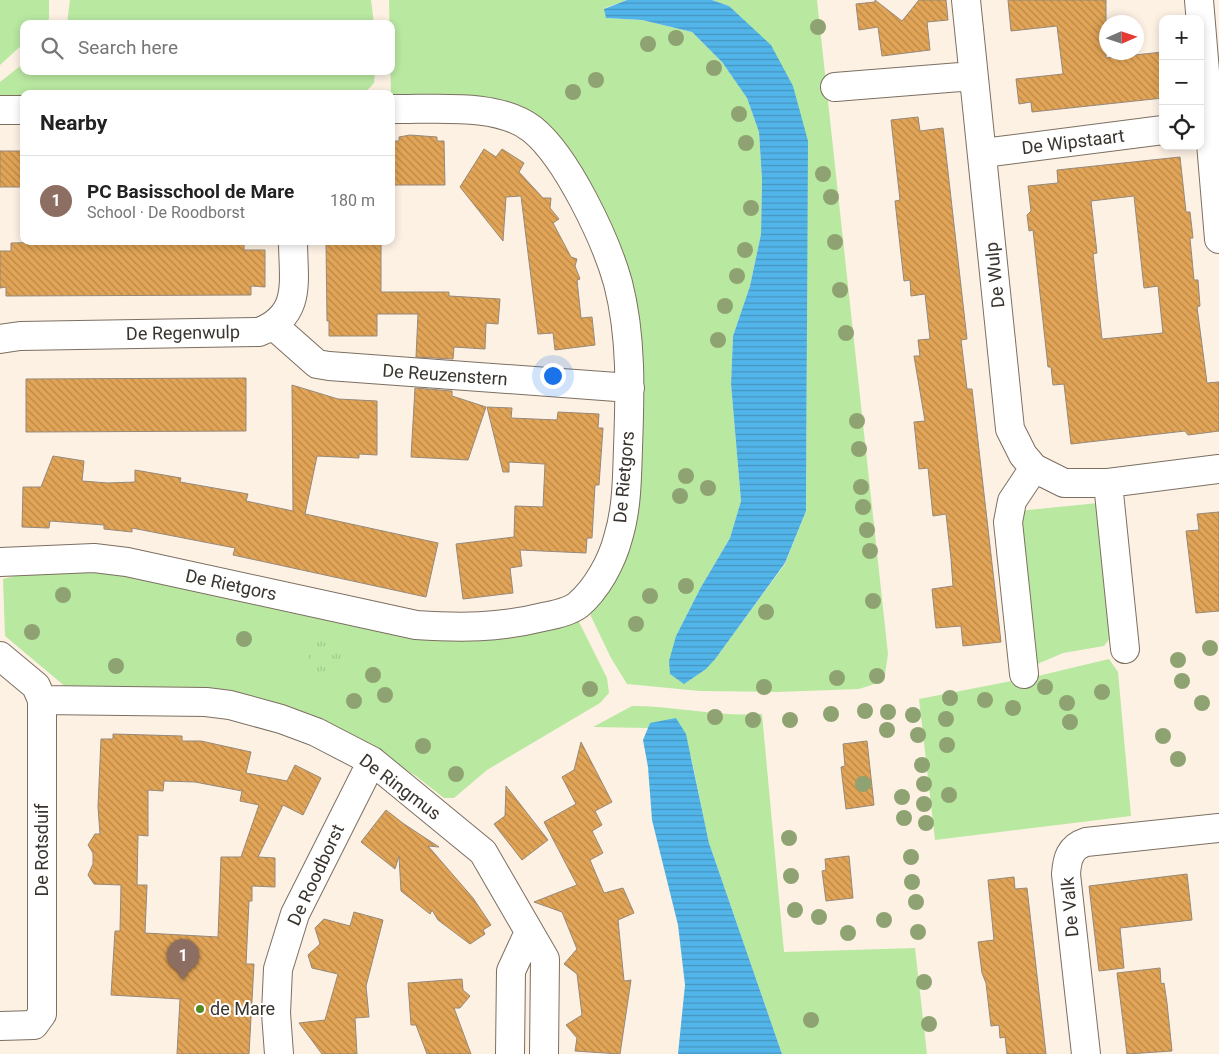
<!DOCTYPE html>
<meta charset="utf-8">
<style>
:root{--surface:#fff;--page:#f2f2f2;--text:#222;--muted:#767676;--line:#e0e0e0;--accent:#548a23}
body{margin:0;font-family:Roboto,sans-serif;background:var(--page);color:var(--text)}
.controls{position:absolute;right:15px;top:15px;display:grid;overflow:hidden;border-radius:10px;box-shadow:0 2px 8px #0003}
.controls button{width:45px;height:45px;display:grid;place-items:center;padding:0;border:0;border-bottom:1px solid var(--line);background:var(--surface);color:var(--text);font:25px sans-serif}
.compass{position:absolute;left:1099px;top:15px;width:45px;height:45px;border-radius:50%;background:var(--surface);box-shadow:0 2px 8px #0003;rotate:87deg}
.you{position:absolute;left:552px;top:375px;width:18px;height:18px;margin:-12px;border:4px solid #fff;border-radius:50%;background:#1a73e8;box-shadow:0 0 0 8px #1a73e833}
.badge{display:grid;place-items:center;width:32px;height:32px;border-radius:50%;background:var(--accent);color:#fff;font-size:16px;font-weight:700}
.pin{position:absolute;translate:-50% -41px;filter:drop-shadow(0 1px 2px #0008)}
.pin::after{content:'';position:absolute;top:26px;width:18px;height:15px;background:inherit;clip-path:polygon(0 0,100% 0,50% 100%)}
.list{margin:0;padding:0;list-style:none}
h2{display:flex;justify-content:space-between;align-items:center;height:65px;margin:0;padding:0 20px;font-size:21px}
h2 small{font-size:16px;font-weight:400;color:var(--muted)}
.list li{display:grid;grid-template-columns:32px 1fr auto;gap:15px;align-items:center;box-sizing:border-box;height:90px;padding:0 20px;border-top:1px solid var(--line)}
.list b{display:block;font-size:19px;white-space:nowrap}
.list p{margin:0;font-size:16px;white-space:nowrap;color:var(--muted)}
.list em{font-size:16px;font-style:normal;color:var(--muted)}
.icon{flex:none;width:28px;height:28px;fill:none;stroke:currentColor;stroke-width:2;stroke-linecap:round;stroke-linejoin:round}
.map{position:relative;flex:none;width:1219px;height:1054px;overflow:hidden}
.search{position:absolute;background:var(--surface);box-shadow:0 2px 8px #0003;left:20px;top:20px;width:375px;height:55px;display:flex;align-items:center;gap:12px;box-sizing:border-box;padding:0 18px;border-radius:10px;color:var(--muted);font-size:19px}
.panel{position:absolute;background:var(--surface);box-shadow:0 2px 8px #0003;left:20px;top:90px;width:375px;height:155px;border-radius:10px}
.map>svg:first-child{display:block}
.grass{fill:#b9e8a1}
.park{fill:url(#park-tufts)}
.water{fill:url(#water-rules)}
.building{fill:url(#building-back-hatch);stroke:#96897a;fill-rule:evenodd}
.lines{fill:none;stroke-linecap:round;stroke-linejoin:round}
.street-casing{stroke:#7c6f61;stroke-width:30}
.street{stroke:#fff;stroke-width:28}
.tree{fill:#8fa372}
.poi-dot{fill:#548a23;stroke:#fff;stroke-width:2}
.labels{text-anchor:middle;stroke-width:4;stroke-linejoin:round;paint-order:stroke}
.street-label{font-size:18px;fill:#3a342e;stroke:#fff}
.poi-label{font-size:18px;fill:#3a342e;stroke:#fff;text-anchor:start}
</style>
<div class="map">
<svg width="1219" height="1054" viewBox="0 0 1219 1054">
<defs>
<pattern id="park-tufts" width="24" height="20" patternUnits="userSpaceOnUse" patternTransform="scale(1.25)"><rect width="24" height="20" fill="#b9e8a1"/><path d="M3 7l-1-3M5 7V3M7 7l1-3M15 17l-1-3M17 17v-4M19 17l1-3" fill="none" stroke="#a0c88b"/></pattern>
<pattern id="water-rules" width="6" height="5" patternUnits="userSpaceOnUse" patternTransform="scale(1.25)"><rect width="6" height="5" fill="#52b5ea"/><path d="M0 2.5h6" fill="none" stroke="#4594be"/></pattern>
<pattern id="building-back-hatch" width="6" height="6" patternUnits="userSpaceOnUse" patternTransform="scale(1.25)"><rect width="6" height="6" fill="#e2a557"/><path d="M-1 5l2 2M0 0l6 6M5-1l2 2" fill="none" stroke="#b88748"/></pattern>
</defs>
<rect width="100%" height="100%" fill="#fdf1e4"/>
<path class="grass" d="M0 0H49V19L44 24H24V43L0 65Z
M70 0H371L374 24H67Z
M389 0H627L605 8 606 18 642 20 692 32 722 62 747 98 759 132 762 180 761 234 750 286 733 336 731 384 741 501 730 538 701 587 676 636 716 658 785 564 806 511 807 336 729 6 712 0H817L888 654 884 681 859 689 777 692 700 691 627 684 611 658 587 608 601 596 636 354 555 137 391 96Z
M24 63V71H375L374 83 364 94H24V98H0V82Z
M1098 503 1113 634 1104 646 1063 653 1035 665 1018 511Z
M49 567 150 577 427 635 471 640 506 637 578 620 607 678 609 693 600 703 487 770 454 798H444L416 776 355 738 67 688 5 636 3 579Z
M1109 659 1118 672 1131 816 935 840 919 699 1038 676Z
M632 706C676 706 718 717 762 714L784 952 915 948 927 1054H782L709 843 691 756 651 723 648 728 593 727Z"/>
<path class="park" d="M337 637 342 638C342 650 353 657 345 669L315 675 311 673 307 643Z"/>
<path class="water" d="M627 0H712L729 6 771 45 793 86 808 141 806 511 785 563 716 658 706 669 684 684 670 674 669 661 676 636 701 587 730 538 741 501 731 384 733 336 750 286 761 234 762 180 759 132 747 98 722 62 692 32 642 20 606 18 604 9Z
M676 718 686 734 709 843 782 1054H678L685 985 678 925 652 820 648 767 643 740 650 723Z"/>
<path class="building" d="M875 0 902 21 919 0H946L948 20 927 22 930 50 882 56 878 27 859 30 856 4 875 2Z
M1008 0H1106V58L1163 52V98L1032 112 1031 102 1019 104 1016 79 1063 74 1057 26 1011 31Z
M918 117 920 131 943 128 967 339 961 340 967 389H972L1001 642 963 646 961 626 936 628 932 589 953 586 951 559 946 514 933 516 928 468 919 469 914 422 925 421 914 356H920L918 340 930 339 925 294 911 296 910 280 904 281 895 201 900 200 891 120Z
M410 135 437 137V141H444L445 185H392V141H399V137Z
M484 149 496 157 502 149 524 163 519 172 543 198H551L550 208 559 219 553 223 571 257 577 259 575 266 580 279 577 280 581 318 592 317 595 345 555 350 553 333 538 334 521 196 506 197 503 241 460 187Z
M0 151H24V187H0Z
M1180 157 1186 212H1190L1193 238H1190L1194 280H1198L1200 306 1197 307 1207 383 1219 382V431L1188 435 1185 431 1071 444 1064 384 1053 385 1051 367H1048L1033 230 1029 231 1027 215 1031 211 1028 186 1058 183 1057 170ZM1134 196 1144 288 1158 286 1163 333 1102 339 1093 254 1097 253 1091 201Z
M326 241H381V292H449V296L500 299 498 324 486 323 485 349 454 347 453 359 416 357 418 314H377V336H329V321H327Z
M60 242H244V250H265V287L251 286V295L6 296V287L0 288V251H11V243Z
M246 378V431L26 432V379Z
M292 385 338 399 377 401V455L359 454V458L317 456 305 514 438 543 426 597 233 555 235 548 132 528V532L104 529V525L50 521 49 528 22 527 23 487H41L53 456 84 461 82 481 108 483 135 482V470L181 478 180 482 248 494 246 501 293 511Z
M415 388 452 391V396L486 407 468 460 411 457Z
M487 407 512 408 511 418 557 420 558 412 599 414 598 428H603L599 485H595L592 538H587L586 553 520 550 522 566 510 568 513 593 463 599 456 544 514 537 515 506 543 507 545 464 509 462V472H503Z
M1219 512V611L1196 613 1186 531 1199 530 1197 514Z
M113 734 182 736V741H201L251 752 246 773 287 781 295 765 321 778 303 815 283 805 258 857 275 858V887L252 886V901H249L246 964H254L249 1054H177L180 999 111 995 115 931H120L121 885 94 884 88 875 93 864V853L88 845 95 834H100L98 807 101 739H113ZM164 781 195 782 242 791 240 801 259 805 241 857H221L218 937 145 933 147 885H137L138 835 148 836V790L163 791Z
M867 741 874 805 846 809 841 767 845 766 843 744Z
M581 742 612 802 595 811 602 825 592 831 603 853 590 860 604 893 623 888 634 913 618 920 624 981 631 980 620 1054 575 1051 577 1038 566 1025 582 1015 577 974 564 964 577 949 562 912 534 902 577 885 544 822 576 804 562 777 574 770Z
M506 786 548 840 522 860 494 824 505 816Z
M386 810 404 824 439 847 428 846 473 898 491 925 483 930 485 934 470 944 438 920 432 910 430 914 401 891 399 856 395 869 361 842Z
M849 856 853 898 826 901 822 871 826 870 825 859Z
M1187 874 1192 920 1120 928 1124 968 1099 971 1089 886Z
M1014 877 1015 889 1027 888 1046 1054H1007L1005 1037 1000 1038 999 1025 991 1026 986 983 982 973 978 942 994 940 988 880Z
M354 912 383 920 366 986 369 1017 355 1018 357 1054H322L299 1023 325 1020 338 974 312 968 308 955 320 944 315 928 324 919 350 926Z
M1160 968 1161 984 1164 983 1167 1003 1172 1051 1127 1054 1117 973Z
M462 979 463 990 470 996 460 1008H454L471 1054H427L416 1025H411L408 983Z"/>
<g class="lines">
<defs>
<path id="street" d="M966 0 1010 429 1023 455 1034 468 1064 483H1108L1219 469
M1199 0 1219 239
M835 87 973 76
M0 110H24
M983 153 1163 130
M274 326 317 364 329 366 630 388
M0 339 20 336 259 332C303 315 293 280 293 241
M1108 483 1125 649
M0 562 94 558 127 562 416 625C461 628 499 628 543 617 554 615 569 612 578 605 597 589 612 561 618 538 627 509 627 478 628 448 630 393 632 337 618 283 606 240 567 157 532 129 497 102 434 110 391 109
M0 656 36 686 42 700V1014L34 1025 0 1026
M1024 674 1008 522 1012 501 1034 468
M42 700 206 702 230 705 281 719 316 732 372 761 483 852 545 959 544 1054
M279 1054 276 1013 278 969 295 914 372 761
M510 1054 511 971 529 932
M1086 1054 1066 874C1067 859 1070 847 1086 842L1219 828"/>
</defs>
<use href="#street" class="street-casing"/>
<use href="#street" class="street"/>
</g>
<g class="tree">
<circle cx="818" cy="27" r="8"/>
<circle cx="676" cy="38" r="8"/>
<circle cx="648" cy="44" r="8"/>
<circle cx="714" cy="68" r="8"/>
<circle cx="596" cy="80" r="8"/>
<circle cx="573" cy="92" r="8"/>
<circle cx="739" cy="114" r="8"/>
<circle cx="746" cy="143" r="8"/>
<circle cx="823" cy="174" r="8"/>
<circle cx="831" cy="197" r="8"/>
<circle cx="751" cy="208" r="8"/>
<circle cx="835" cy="242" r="8"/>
<circle cx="745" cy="250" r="8"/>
<circle cx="737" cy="276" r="8"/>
<circle cx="840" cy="290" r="8"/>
<circle cx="725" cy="306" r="8"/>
<circle cx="846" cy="333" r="8"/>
<circle cx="718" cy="340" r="8"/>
<circle cx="857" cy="421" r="8"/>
<circle cx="859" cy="449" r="8"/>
<circle cx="686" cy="476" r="8"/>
<circle cx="861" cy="487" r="8"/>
<circle cx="708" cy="488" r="8"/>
<circle cx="680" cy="496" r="8"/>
<circle cx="863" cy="507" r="8"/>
<circle cx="867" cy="530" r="8"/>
<circle cx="870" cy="551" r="8"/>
<circle cx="686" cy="586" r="8"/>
<circle cx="63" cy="595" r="8"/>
<circle cx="650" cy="596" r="8"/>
<circle cx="873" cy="601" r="8"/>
<circle cx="766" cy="612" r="8"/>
<circle cx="636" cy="624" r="8"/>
<circle cx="32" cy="632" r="8"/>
<circle cx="244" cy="639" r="8"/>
<circle cx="1210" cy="648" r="8"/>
<circle cx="1178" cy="660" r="8"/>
<circle cx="116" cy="666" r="8"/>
<circle cx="373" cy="675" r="8"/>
<circle cx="877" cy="676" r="8"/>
<circle cx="837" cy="678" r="8"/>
<circle cx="1182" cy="681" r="8"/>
<circle cx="764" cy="687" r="8"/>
<circle cx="1045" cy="687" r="8"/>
<circle cx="590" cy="689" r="8"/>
<circle cx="1102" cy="692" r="8"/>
<circle cx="385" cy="695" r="8"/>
<circle cx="950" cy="698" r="8"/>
<circle cx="985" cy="700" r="8"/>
<circle cx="354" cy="701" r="8"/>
<circle cx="1067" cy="703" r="8"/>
<circle cx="1202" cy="703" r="8"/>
<circle cx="1013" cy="708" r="8"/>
<circle cx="865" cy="711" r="8"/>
<circle cx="888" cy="712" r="8"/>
<circle cx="831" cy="714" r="8"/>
<circle cx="913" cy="715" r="8"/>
<circle cx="715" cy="717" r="8"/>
<circle cx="946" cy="719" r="8"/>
<circle cx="753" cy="720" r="8"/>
<circle cx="790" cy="720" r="8"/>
<circle cx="1070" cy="722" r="8"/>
<circle cx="887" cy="730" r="8"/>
<circle cx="918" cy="735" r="8"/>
<circle cx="1163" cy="736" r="8"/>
<circle cx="947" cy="745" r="8"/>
<circle cx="423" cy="746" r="8"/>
<circle cx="1178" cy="759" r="8"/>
<circle cx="922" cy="765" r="8"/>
<circle cx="456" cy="774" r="8"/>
<circle cx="863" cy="784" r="8"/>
<circle cx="924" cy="784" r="8"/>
<circle cx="949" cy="795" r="8"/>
<circle cx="902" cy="797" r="8"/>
<circle cx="924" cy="804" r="8"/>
<circle cx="904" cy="818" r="8"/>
<circle cx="926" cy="823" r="8"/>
<circle cx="789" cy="838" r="8"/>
<circle cx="911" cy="857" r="8"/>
<circle cx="791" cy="876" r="8"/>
<circle cx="912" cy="882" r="8"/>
<circle cx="916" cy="902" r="8"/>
<circle cx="795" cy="910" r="8"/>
<circle cx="819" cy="917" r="8"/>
<circle cx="884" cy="920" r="8"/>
<circle cx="918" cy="932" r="8"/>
<circle cx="848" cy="933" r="8"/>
<circle cx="924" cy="982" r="8"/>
<circle cx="811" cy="1020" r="8"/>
<circle cx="929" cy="1024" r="8"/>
</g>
<circle class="poi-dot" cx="200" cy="1009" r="5"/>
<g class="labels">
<g class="street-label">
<text transform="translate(1073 142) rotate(-7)" y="6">De Wipstaart</text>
<text transform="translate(995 275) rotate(-96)" y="6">De Wulp</text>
<text transform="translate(183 333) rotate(-1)" y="6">De Regenwulp</text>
<text transform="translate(445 375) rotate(4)" y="6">De Reuzenstern</text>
<text transform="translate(624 477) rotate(-85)" y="6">De Rietgors</text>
<text transform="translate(231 585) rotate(12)" y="6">De Rietgors</text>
<text transform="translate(400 787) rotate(37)" y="6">De Ringmus</text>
<text transform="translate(42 850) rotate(-90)" y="6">De Rotsduif</text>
<text transform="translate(316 875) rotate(-65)" y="6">De Roodborst</text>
<text transform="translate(1070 907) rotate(-95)" y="6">De Valk</text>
</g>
<g class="poi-label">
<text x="210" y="1015">de Mare</text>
</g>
</g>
</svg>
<div class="controls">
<button>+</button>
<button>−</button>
<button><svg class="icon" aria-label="locate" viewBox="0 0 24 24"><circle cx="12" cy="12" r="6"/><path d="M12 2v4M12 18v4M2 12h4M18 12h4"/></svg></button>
</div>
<svg class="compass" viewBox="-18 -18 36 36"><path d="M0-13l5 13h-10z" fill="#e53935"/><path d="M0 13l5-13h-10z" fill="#767676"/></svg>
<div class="you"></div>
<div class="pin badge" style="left:183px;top:980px;background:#8d6e63">1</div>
<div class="search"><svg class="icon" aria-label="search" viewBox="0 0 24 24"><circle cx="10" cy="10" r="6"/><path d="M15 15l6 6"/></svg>Search here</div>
<section class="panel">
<h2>Nearby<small></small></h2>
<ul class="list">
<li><span class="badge" style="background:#8d6e63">1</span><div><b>PC Basisschool de Mare</b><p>School · De Roodborst</p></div><em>180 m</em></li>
</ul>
</section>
</div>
